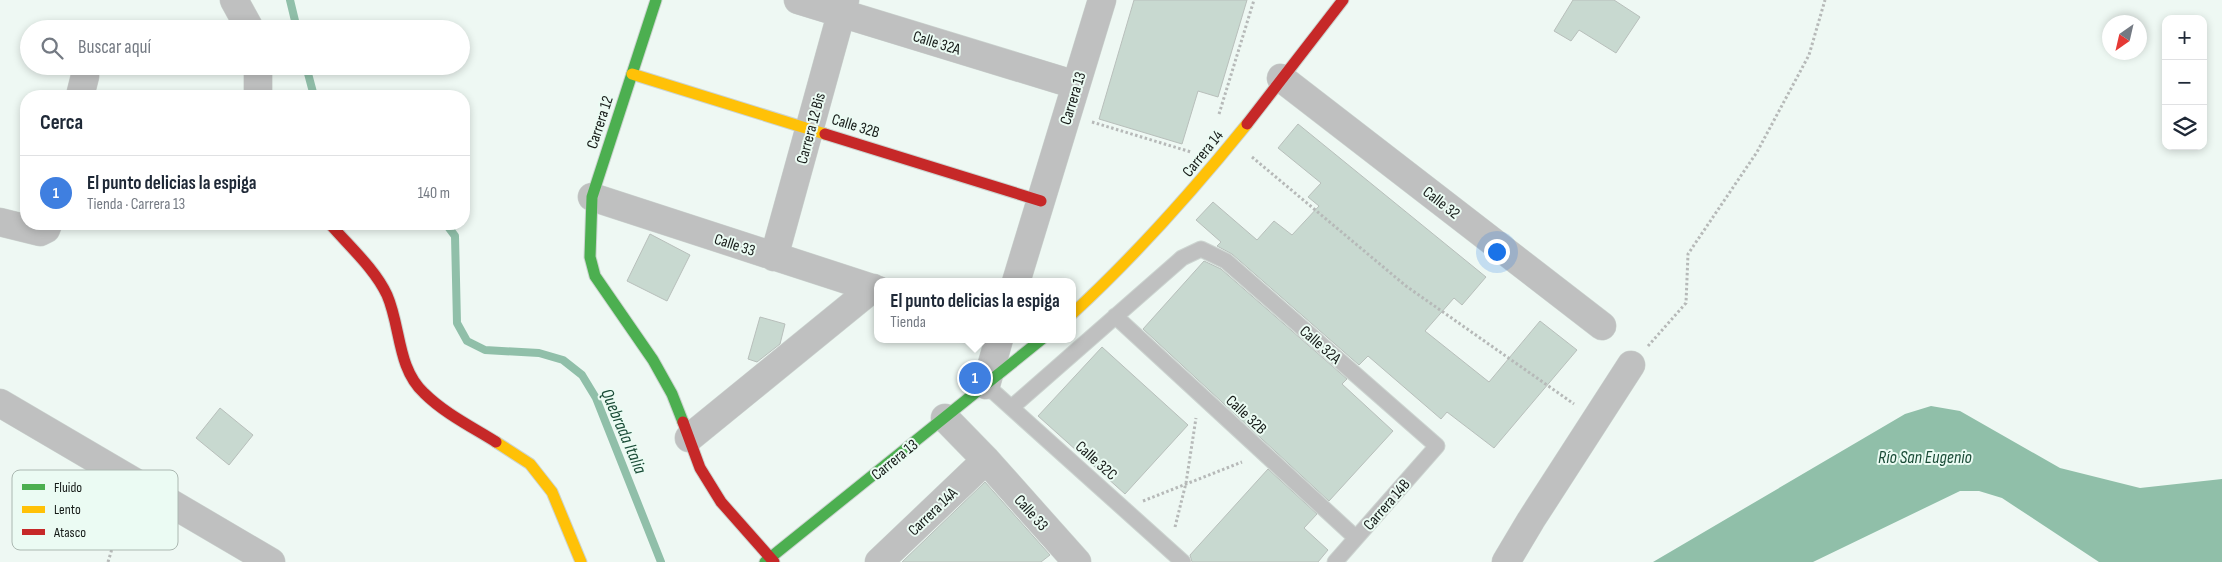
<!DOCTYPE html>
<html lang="es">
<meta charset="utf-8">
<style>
:root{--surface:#fff;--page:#f2f2f3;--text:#1f2937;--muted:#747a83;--line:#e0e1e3;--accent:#d93025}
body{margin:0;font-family:"Sofia Sans Condensed",sans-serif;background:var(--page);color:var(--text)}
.controls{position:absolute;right:15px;top:15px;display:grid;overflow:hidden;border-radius:10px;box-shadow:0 2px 8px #0003}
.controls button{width:45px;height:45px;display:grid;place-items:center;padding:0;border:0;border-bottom:1px solid var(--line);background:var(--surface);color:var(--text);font:25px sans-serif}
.compass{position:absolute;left:2102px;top:15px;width:45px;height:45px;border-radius:50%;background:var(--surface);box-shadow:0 2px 8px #0003;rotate:214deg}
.you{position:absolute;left:1496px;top:251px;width:18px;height:18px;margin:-12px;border:4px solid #fff;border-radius:50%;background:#1a73e8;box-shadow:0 0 0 8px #1a73e833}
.badge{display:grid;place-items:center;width:32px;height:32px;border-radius:50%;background:var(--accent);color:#fff;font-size:16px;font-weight:700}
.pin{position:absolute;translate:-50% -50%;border:2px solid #fff;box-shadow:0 1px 5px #0006}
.popup{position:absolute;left:874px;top:278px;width:202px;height:65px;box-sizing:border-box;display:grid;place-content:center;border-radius:10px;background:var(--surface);filter:drop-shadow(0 1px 4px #0005);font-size:16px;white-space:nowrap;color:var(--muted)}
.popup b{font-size:19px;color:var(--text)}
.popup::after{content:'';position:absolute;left:50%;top:100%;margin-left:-10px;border:10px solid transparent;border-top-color:var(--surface)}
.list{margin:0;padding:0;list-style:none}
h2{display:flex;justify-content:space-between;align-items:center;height:65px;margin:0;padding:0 20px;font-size:21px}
h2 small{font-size:16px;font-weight:400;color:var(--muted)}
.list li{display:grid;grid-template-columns:32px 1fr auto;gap:15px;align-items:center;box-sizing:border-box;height:75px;padding:0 20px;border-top:1px solid var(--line)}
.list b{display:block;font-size:19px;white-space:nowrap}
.list p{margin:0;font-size:16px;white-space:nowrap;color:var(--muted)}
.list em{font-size:16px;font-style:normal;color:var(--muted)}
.icon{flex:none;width:28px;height:28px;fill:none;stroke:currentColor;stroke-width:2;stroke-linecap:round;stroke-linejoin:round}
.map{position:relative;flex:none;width:2222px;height:562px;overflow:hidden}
.search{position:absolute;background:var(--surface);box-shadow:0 2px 8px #0003;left:20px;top:20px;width:450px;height:55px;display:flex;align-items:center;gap:12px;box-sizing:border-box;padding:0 18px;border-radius:28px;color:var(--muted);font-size:19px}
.panel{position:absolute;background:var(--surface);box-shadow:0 2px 8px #0003;left:20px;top:90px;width:450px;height:140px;border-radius:20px}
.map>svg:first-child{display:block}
.water{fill:#90bfa9}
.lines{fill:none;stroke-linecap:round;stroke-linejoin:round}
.stream{stroke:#90bfa9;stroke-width:8}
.building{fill:#c8d9d0;stroke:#b8bfbb}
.lane-casing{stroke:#ccd4d0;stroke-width:17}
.street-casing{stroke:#ccd4d0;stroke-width:29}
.fast-casing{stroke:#ccd4d0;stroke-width:13}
.slow-casing{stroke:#ccd4d0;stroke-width:13}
.jam-casing{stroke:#ccd4d0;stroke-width:13}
.path{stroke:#b6b9b8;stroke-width:3;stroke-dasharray:2.5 2.5;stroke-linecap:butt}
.lane{stroke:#bfc0c0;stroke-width:15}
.street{stroke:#bfc0c0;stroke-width:28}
.fast{stroke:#4caf50;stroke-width:11}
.slow{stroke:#ffc107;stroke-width:11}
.jam{stroke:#c62828;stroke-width:11}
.labels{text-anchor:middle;stroke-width:4;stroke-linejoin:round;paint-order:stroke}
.street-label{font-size:16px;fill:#161b18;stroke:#ebfbf3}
.water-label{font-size:18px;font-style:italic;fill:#1a4c37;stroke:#ebfbf3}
.key{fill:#ebfbf3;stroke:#abb8b1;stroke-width:1}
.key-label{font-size:14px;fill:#161b18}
</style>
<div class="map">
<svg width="2222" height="562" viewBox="0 0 2222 562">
<rect width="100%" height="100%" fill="#eef8f3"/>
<path class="water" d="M1931 406 1960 411 2060 468 2140 488 2222 479V562H2099L2002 498 1979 491H1960L1813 562H1653L1905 414Z"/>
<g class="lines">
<path class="stream" d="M290 0 297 29
M306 66 314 96
M446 224 455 236 457 323 467 341 485 350 539 353 563 360 582 375 596 398 661 562"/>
</g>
<path class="building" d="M1134 0H1247L1218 97 1198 91 1182 144 1099 119Z
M1573 0H1614L1640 17 1616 53 1579 30 1571 41 1554 31Z
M1298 124 1486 277 1462 305 1454 298 1425 331 1489 382 1540 321 1577 350 1494 448 1447 412 1441 419 1368 356 1359 365 1232 254 1217 246 1221 242 1196 220 1213 202 1257 240 1274 221 1292 235 1319 206 1308 197 1321 183 1278 148Z
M650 234 690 255 667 301 627 281Z
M1204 261 1221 269 1347 379 1342 384 1393 431 1329 501 1143 329Z
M760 317 785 324 780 344 757 362 748 359Z
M1102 347 1188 425 1125 494 1038 416Z
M220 408 253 435 229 465 196 438Z
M1268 469 1317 514 1304 528 1328 550 1318 562H1192L1190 555Z
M985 482 1050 555 1041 562H902Z"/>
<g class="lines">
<defs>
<path id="lane" d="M1115 316 1356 538
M986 385 1183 562
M1012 407 1182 258 1201 249 1226 261 1437 446 1335 562"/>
<path id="street" d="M234 0 250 29
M798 0 1076 85
M258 66V96
M1281 78 1602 326
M80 96 85 76
M592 197 878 290
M0 222 40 232 46 229 48 224
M774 257 845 0
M1016 282 1102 0
M986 385 999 339
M0 403 271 562
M945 418 986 460 1077 562
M689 438 873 288
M879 562 986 460
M1506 562 1531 520 1631 365"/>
<path id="fast" d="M656 0 592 197 590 257 595 276 653 360 672 394 683 422
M765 562 1042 339"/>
<path id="slow" d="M632 74 825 134
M1072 314C1136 255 1192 192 1247 124
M496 442 530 464 552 492 581 562"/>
<path id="jam" d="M1247 124 1343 0
M825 134 1041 201
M330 224C349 246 375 269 387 295 401 327 397 368 424 393 444 413 472 427 496 442
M683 422 700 468 721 502 774 562"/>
</defs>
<use href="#lane" class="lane-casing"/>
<use href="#street" class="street-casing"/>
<use href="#fast" class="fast-casing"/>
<use href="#slow" class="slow-casing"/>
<use href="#jam" class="jam-casing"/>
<path class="path" d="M1219 114 1254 0
M1092 122 1191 152
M1252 157 1406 286 1574 404
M1648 346 1686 303 1688 254 1757 152 1809 55 1825 0
M1143 501 1242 462
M1175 527 1186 483 1196 418
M108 562 125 506"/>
<use href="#lane" class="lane"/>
<use href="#street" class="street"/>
<use href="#fast" class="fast"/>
<use href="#slow" class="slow"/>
<use href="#jam" class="jam"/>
</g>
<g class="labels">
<g class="street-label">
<text transform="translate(937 42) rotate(17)" y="6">Calle 32A</text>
<text transform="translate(1072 98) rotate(-73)" y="6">Carrera 13</text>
<text transform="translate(599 122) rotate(-72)" y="6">Carrera 12</text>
<text transform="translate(856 125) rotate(17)" y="6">Calle 32B</text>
<text transform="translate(810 128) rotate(-75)" y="6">Carrera 12 Bis</text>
<text transform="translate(1202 153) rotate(-51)" y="6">Carrera 14</text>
<text transform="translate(1442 202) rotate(38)" y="6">Calle 32</text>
<text transform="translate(735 244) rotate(18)" y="6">Calle 33</text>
<text transform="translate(1321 344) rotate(41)" y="6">Calle 32A</text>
<text transform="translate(1247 414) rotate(43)" y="6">Calle 32B</text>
<text transform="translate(894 459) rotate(-39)" y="6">Carrera 13</text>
<text transform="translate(1097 460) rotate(42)" y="6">Calle 32C</text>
<text transform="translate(1386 504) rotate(-49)" y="6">Carrera 14B</text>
<text transform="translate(932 511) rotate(-44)" y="6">Carrera 14A</text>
<text transform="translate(1032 512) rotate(48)" y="6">Calle 33</text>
</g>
<g class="water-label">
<text transform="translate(624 431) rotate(67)" y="6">Quebrada Italia</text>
<text x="1925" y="463">Río San Eugenio</text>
</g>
</g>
<rect x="12" y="470" width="166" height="80" rx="8" class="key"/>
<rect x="22" y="484" width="23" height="6" fill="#4caf50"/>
<rect x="22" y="506" width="23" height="7" fill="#ffc107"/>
<rect x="22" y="529" width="23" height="6" fill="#c62828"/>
<g class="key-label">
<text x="54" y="492">Fluido</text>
<text x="54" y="514">Lento</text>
<text x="54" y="537">Atasco</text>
</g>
</svg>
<div class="controls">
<button>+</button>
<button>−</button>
<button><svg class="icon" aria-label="layers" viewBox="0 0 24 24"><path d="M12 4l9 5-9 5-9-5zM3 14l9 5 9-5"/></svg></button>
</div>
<svg class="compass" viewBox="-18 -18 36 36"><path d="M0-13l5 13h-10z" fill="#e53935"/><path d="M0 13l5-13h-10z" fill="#747a83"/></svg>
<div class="you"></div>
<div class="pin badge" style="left:975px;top:378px;background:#3f7fe0">1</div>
<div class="popup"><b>El punto delicias la espiga</b>Tienda</div>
<div class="search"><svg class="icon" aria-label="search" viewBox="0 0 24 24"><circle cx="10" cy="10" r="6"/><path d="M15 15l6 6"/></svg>Buscar aquí</div>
<section class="panel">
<h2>Cerca<small></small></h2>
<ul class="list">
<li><span class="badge" style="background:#3f7fe0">1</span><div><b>El punto delicias la espiga</b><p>Tienda · Carrera 13</p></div><em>140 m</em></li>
</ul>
</section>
</div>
